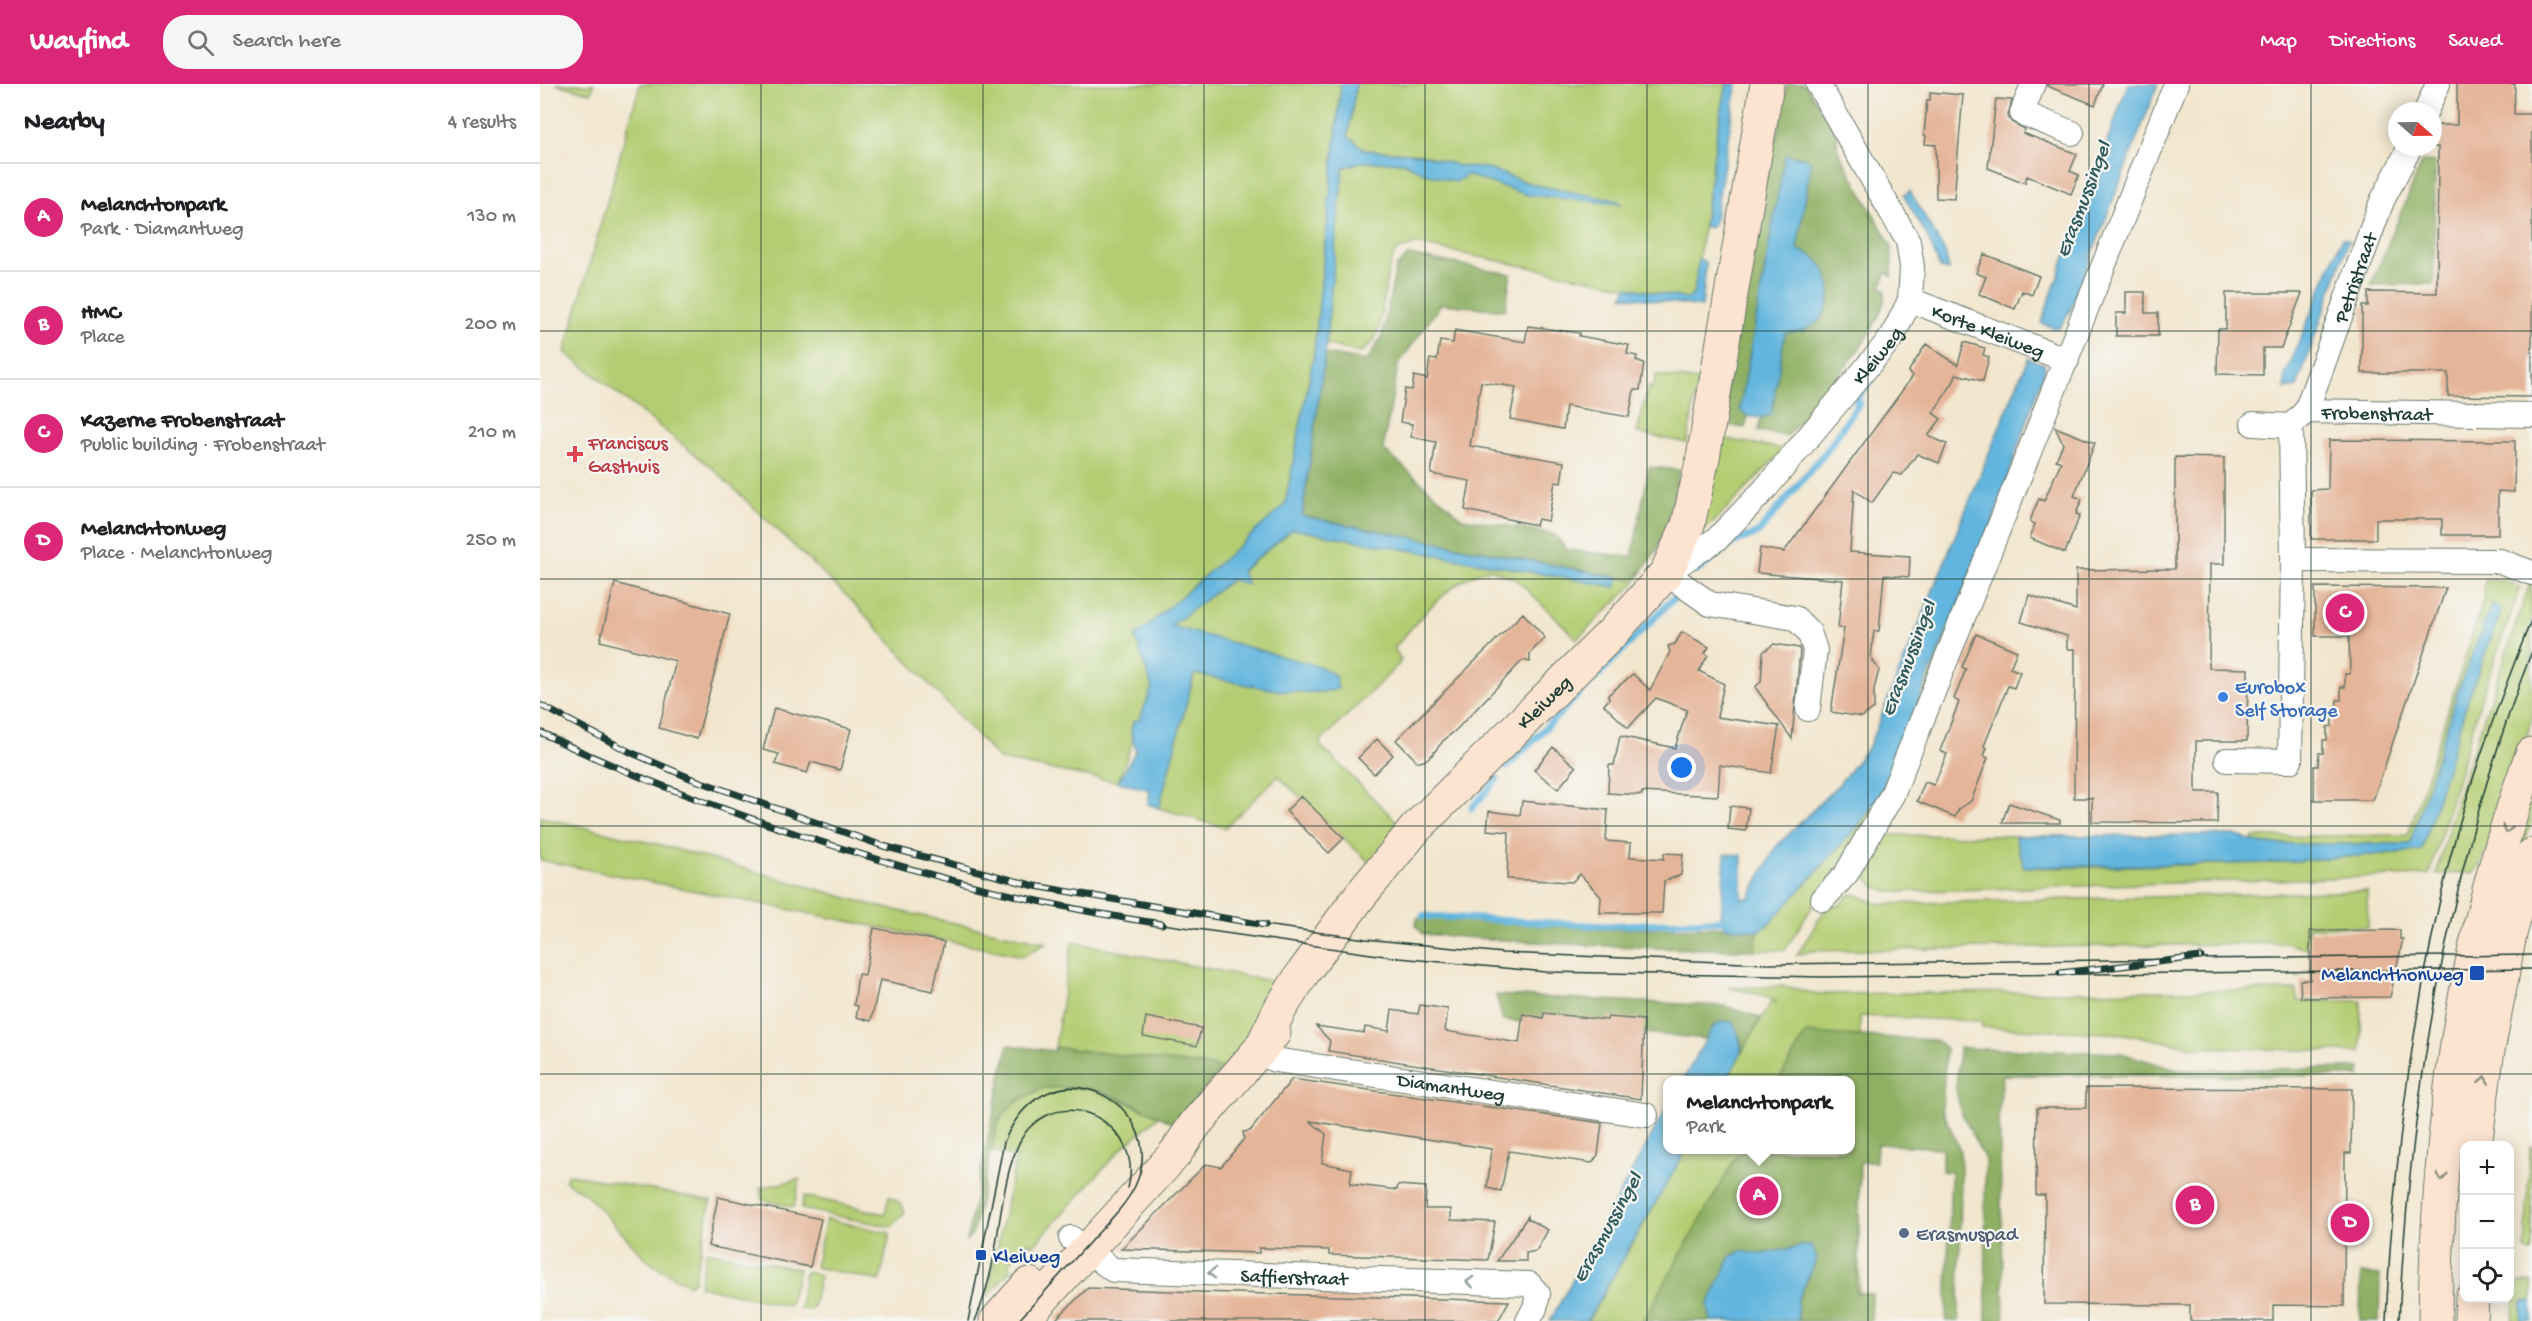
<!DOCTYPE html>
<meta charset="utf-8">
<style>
:root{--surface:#fff;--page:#f6f6f6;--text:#202124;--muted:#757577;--line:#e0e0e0;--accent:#db2777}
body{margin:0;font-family:"Gochi Hand",sans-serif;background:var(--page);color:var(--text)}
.controls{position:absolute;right:18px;bottom:18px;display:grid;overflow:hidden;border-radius:12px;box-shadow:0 3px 15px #0003}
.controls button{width:54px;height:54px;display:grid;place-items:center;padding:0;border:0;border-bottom:2px solid var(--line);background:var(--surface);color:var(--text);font:30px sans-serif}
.compass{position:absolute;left:1848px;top:18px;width:54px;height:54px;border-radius:50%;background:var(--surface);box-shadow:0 3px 15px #0003;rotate:110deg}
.you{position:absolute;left:1142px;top:684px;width:21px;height:21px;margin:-15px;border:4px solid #fff;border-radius:50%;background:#1a73e8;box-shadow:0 0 0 9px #1a73e833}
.badge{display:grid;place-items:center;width:39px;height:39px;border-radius:50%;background:var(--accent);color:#fff;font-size:20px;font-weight:700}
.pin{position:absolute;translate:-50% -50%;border:3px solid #fff;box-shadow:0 2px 6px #0006}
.popup{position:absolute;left:1123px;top:992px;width:192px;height:78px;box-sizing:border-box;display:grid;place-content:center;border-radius:12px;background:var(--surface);filter:drop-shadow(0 2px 4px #0005);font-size:20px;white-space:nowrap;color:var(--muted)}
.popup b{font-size:22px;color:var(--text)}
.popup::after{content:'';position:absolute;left:50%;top:100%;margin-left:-12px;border:12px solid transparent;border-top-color:var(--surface)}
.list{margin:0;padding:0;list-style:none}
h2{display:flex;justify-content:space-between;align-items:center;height:78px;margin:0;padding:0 24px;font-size:26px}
h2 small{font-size:20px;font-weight:400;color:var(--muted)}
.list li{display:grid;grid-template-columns:39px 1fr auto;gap:18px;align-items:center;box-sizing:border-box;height:108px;padding:0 24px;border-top:2px solid var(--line)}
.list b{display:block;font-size:22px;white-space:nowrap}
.list p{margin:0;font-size:20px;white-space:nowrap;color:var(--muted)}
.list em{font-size:20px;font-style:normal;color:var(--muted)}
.icon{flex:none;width:33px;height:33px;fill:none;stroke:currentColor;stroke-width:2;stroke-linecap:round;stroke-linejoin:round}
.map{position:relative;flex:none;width:1992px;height:1237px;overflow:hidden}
header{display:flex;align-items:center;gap:36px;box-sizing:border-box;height:84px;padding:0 30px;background:var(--accent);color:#fff}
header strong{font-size:28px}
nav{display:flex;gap:33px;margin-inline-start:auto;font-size:21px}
.search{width:420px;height:54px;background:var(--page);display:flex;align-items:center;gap:15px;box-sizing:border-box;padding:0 21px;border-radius:24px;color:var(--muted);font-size:22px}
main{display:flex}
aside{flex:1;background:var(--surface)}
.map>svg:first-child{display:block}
.green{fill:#b4cd72;stroke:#6a8553;stroke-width:1.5}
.forest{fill:#8fb064;stroke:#57764c;stroke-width:1.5}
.water{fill:#62b5de;stroke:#407989;stroke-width:1.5}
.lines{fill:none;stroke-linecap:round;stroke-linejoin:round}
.stream{stroke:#62b5de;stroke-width:7}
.building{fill:#e5b599}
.street-casing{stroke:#69786a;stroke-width:26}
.secondary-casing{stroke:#69786a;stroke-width:35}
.street{stroke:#fff;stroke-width:24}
.secondary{stroke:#fde4d1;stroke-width:33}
.tram{stroke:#1f3d34;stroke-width:1.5}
.rail-casing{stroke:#1f3d34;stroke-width:7}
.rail{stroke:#f6f6f2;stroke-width:4.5;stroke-dasharray:14;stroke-linecap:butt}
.oneway{stroke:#8e9082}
.oneway2{stroke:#8f9e9a}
.grid{fill:none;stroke:#1f3d34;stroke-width:1.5;stroke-opacity:0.55}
.health-dot{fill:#e0444e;stroke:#f6f6f2;stroke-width:2}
.shop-dot{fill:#3f7fe0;stroke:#f6f6f2;stroke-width:2}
.transit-dot{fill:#1a4fb4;stroke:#f6f6f2;stroke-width:2}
.service-dot{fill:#5c6f8a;stroke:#f6f6f2;stroke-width:2}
.labels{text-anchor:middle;stroke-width:4.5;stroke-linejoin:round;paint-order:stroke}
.street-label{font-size:20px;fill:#1f3d34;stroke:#f6f6f2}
.health-label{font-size:20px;fill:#be3a42;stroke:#f6f6f2;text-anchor:start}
.shop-label{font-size:20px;fill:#366cbe;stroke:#f6f6f2;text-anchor:start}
.transit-label{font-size:20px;fill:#164399;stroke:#f6f6f2;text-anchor:end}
.service-label{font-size:20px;fill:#4e5e75;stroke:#f6f6f2;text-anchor:start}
.water-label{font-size:21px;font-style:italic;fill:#305b5e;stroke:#f6f6f2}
</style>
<header>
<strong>Wayfind</strong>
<div class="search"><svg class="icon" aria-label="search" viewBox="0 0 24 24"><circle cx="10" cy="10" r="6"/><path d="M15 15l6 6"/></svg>Search here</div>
<nav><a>Map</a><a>Directions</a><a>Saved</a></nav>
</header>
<main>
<aside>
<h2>Nearby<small>4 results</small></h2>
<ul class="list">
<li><span class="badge">A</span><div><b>Melanchtonpark</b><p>Park · Diamantweg</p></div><em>130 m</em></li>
<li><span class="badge">B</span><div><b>HMC</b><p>Place</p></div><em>200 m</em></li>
<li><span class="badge">C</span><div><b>Kazerne Frobenstraat</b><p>Public building · Frobenstraat</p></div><em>210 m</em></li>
<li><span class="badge">D</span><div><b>Melanchtonweg</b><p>Place · Melanchtonweg</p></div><em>250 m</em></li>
</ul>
</aside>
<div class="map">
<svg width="1992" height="1237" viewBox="0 0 1992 1237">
<rect width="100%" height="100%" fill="#f6f6f2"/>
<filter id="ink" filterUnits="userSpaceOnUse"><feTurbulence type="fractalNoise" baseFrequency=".0167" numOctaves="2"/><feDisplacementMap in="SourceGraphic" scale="12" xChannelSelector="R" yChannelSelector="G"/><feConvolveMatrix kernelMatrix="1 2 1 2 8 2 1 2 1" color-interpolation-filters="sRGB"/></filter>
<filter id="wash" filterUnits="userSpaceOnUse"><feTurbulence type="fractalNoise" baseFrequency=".008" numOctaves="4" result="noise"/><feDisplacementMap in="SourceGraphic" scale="24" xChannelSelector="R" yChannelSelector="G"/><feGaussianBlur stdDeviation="1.35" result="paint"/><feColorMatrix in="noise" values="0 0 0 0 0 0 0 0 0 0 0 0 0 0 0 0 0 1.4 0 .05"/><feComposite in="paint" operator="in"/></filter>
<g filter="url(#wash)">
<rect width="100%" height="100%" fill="#f2e6ce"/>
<path class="green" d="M16 0H54L51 9Z
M100 0H801L774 270 745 421 596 553 612 603 578 698 460 676 312 517 171 383 25 268Z
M816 0H1187L1177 48 1154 209 1147 215 875 160 855 168C841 198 846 231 834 256 831 261 824 266 820 269L784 260 803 84 820 78H864L884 89 927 91 988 111 1081 120 1078 117 995 101 945 84 919 82 881 70 825 66 808 52Z
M1116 291 1158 297 1147 359 1097 349 1108 303 1113 304Z
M1179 354 1244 365 1173 439 1156 451Z
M1454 434 1457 436 1372 654 1356 690 1245 866H1214L1219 847 1232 837 1318 742 1353 690Z
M753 445 1075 503 1079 494 1091 496 1104 486 1093 501 1037 555 976 495 950 485C910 495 880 534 854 564L861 576 859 580 780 658 781 662 864 745 833 782 738 692 685 744 619 724 654 590 743 606 781 583 630 542 691 496 707 499 701 488Z
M1945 496 1965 497 1980 504 1940 618 1889 791 1349 808C1334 803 1328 799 1323 785L1339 751 1475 752 1484 783 1510 784 1731 779 1878 767 1882 765 1929 612 1960 530 1952 520 1919 604 1870 760H1723L1712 757 1713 753 1868 751 1944 515Z
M1991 496 1992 635 1949 766 1934 789 1896 790 1918 710Z
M1992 694V736L1977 784 1981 726Z
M0 733 121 761 336 822 507 859 483 872 0 776Z
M1827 807 1828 843H1768L1767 865 1746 859 1271 867 1257 871 1289 819 1298 823 1310 810C1321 810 1330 819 1341 820Z
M532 858 746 900 684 984 515 963Z
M1245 902 1275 910 1757 906 1758 917H1821V968L1655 963 1585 950 1442 943 1441 937 1320 932 1319 1237H1048L1146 1066H1310V996H1186L1231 918H1237L1222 911 1188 904Z
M504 1004H550L619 1032 579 1067 493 1162 488 1158 468 1181 472 1184 447 1213 476 1073 450 1067C460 1027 467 1021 504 1004Z
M1990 1063H1992V1169L1985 1165Z
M28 1090 171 1117 154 1197 149 1201 109 1178 47 1111 25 1097Z
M260 1095 254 1123 222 1116 220 1104Z
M264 1112 345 1130 349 1112 361 1120 365 1128 351 1143 261 1125Z
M286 1135 350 1149 340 1197 275 1183Z
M167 1167 259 1185 249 1222 159 1202Z
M265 1188 280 1191 273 1223 269 1226 260 1224Z
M1992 1198V1217H1984L1981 1237H1972L1978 1199Z"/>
<path class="forest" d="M1247 0H1265L1297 50V65L1352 163V192L1346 189 1341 203 1345 206C1348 243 1272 322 1247 352L1218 347 1221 334 1231 330 1245 249 1265 246 1286 189 1278 177 1257 165 1271 78 1245 71 1200 324 1208 332 1205 344 1180 340 1229 54H1237Z
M1882 78H1895L1894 200 1831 201Z
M869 171 971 190 965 226 901 220 858 281 843 365 922 434 1014 450 1027 466 1092 473 1109 383 1139 386C1132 425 1124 472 1091 496L762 432 785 270 827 277 842 252 856 183Z
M877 834 1061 845 1184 843 1219 847 1214 866C1103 865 993 859 883 850L876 842Z
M956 911 1185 922 1221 934 1202 968 1201 955 1173 942 1166 955 963 936Z
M1266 949 1396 956 1406 964 1402 1025 1420 1066 1421 1087 1419 1237H1406L1411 1088 1402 1087V1064L1337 1060 1336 1078H1320L1316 1209 1332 1210 1331 1237H1258L1257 1217 1269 1193 1266 1162 1222 1170 1195 1169 1191 1172 1168 1221 1172 1237H1103L1200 1066H1310V996H1239Z
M468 961 514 967 515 963 684 984 633 1039 589 1018 550 1004H504L478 1016 458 1037 433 1149 426 1157Z
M1419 964 1581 969 1637 986 1820 984V992L1463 991 1459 1027 1464 1237H1446L1445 1076 1421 1028 1416 1006Z
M1821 1189 1840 1191 1839 1237H1820Z"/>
<path class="water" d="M801 0H816L808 52 825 66 881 70 919 82 945 84 995 101 1078 117 1081 120 988 111 927 91 916 98 884 89 863 78H820L803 84 785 270 762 432 1079 494 1075 503 753 445 701 487 708 500 691 496 631 542 781 583 795 591 798 605C755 616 696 597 654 590L619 724 608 720 610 706 578 698 596 667 591 648 593 637 600 635 612 603 595 553 745 421 774 270Z
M1187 0H1197L1174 141 1170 144 1164 142 1177 48Z
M1588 0H1618L1530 227 1520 243 1514 244 1501 239Z
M1245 71 1266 74 1271 78 1257 165C1264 168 1272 171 1277 176 1298 196 1293 237 1263 246 1257 248 1251 248 1245 249L1231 331C1221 334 1206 336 1200 325Z
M1370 107 1405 168 1409 186 1400 184 1387 152 1364 112Z
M1802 154 1809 156 1757 303 1745 305V292Z
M1159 174 1166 179 1162 223 1083 212 1087 203 1147 215 1154 209Z
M1488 274 1504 280 1505 284 1454 434 1340 710 1318 742 1232 837 1219 847 1184 843 1181 836 1185 770 1202 771V815L1209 814 1236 763 1299 700 1329 662Z
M1952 520 1961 525 1960 530 1929 612 1882 765 1878 767 1731 779 1484 783 1475 752 1694 751 1723 760H1870L1919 604Z
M1182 937 1193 938C1207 966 1201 971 1186 996H1143L1173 943Z
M1127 1023 1128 1066H1146L1047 1237H1010Z
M1262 1162H1271L1277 1174 1257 1217 1258 1237H1171L1168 1221 1191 1172 1201 1167 1222 1170Z
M1992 1217V1237H1981L1982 1218Z"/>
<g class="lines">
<path class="stream" d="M1157 487 1194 458 1218 449 1285 369 1319 319 1316 316 1333 293
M967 683 1138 510
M932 724 957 695
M883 832 1065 842 1189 836"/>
</g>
<g id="blocks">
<path class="building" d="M1507 0H1563L1555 21 1507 2Z
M1917 0H1975L1974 30H1992V313L1908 312V289H1822V222H1828V208L1897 209 1898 63H1894L1895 41H1917Z
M1390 8 1423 11 1414 115 1396 114V61L1385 60 1386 52 1384 51 1387 16H1390Z
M1456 15 1472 16 1468 32 1471 38 1485 45 1483 49 1537 70 1530 87 1539 91 1531 110 1487 92 1485 99 1448 84Z
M1444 170 1499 192 1492 211 1482 207 1475 225 1439 210 1446 193 1436 189Z
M1586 208H1605V229H1618V252H1576V229H1586Z
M1686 209H1762L1741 264H1723V291L1677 290 1678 245H1686Z
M988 242 1040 249 1039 252 1089 261 1087 270 1097 272 1096 276 1104 279 1100 306H1094L1089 333 1026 322 1023 345 970 335 976 303 941 298 930 362 1024 378 1021 399 1015 398 1008 437 998 435 996 441 925 426 930 397 891 390 896 358 871 353 872 340 860 338 865 305 872 306 874 292 887 295 890 275 897 276 900 257 913 259 915 246 985 258Z
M1424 258 1445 264 1443 271 1449 273 1443 297 1416 290 1414 297 1393 329 1401 335 1388 352 1407 360 1399 379 1377 370 1362 391 1353 389 1332 419 1314 406 1310 468 1370 472 1369 493 1344 491 1339 547H1334L1331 574 1339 586 1334 605V624L1322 633 1291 628 1304 544H1298L1303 496 1217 489 1220 464 1244 468 1373 292 1368 288 1386 260 1418 281Z
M1515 343 1555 359 1534 412 1542 415 1536 430 1540 431 1525 469 1490 454 1495 440 1490 438 1494 426 1499 415 1504 417 1521 378 1516 376 1523 360Z
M1789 356 1975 357 1974 408 1958 407V451H1902V435H1836V455H1771V406L1788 405Z
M1635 373 1684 374V480H1670L1669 584 1708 585 1707 657H1656V708H1678L1677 739 1552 738V714H1534L1535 565H1527V552L1481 538 1489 511 1536 526V486L1635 485Z
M75 499 190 530 157 655 119 644 136 577 60 557Z
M1775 503 1906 504 1833 716H1774V682H1778L1779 669H1783V656H1787V643L1792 642V629H1796L1797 616H1801V603H1805V590H1810L1809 552H1775Z
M983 529 1005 554 990 569V578L983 576 916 646 903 657 892 671 884 677 878 678 856 656Z
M1142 548 1169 563 1165 569 1168 571 1159 587 1184 600 1177 633 1239 642 1231 689 1180 681 1178 712 1102 708V711L1068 709 1069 681H1074L1080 652 1135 664 1147 626 1116 614 1088 644 1064 621 1069 615 1068 611 1093 590 1110 606 1130 568 1128 562 1135 560Z
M1436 550 1477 567 1470 584 1480 588 1474 604 1468 602 1444 662 1447 664 1444 672 1448 674 1431 717 1419 725 1415 733 1377 717 1385 698 1394 701 1407 670 1400 667 1419 618 1414 615 1426 585 1422 583Z
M1234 560 1259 564 1260 567 1252 655 1215 603 1221 598 1223 568Z
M234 624 311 645 300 686 271 678 267 689 235 680 239 670 223 666Z
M837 655 853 671 834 690 818 674Z
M1013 663 1036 683 1018 705 994 686Z
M761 712 804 754 789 769 746 727Z
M982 717 1068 726 1066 757 1091 759 1090 773 1124 775V769L1143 770 1141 791 1124 797 1122 829H1060L1061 813 1040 790 1032 798 967 795 969 748 947 746 949 727 980 731Z
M1469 719 1520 736V739H1462Z
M1190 722 1209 724 1206 747 1188 745Z
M334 844 404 858 393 907 340 896 331 937 316 933 318 922 314 921 318 890 325 891Z
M1860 846V855H1863L1850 913 1761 914 1760 896H1770V847Z
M880 921 908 925 905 947 979 959 983 930 1003 934 1004 929 1067 936 1068 933 1104 936 1101 1015 788 967 790 957 776 942 824 949 825 943 849 947 852 926 878 930Z
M606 933 661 944 657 962 603 952Z
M752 995 1062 1039 1058 1071 1052 1079 969 1067 961 1107 947 1104 952 1065 770 1037 786 1050 782 1079 812 1085 810 1100 857 1106 858 1101 886 1103 885 1125H911V1136L955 1138 948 1176 789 1171V1166L719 1164V1169L581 1165 666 1080 681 1083 704 1055 703 1048 710 1047Z
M1546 1004 1812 1005 1811 1069H1805L1804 1222 1733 1221V1237H1650V1221L1504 1220 1505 1111H1496L1497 1024H1546Z
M178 1113 281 1135 270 1183 168 1162Z
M988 1132V1135L1008 1146 996 1167 986 1169V1177H957Z
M548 1204 659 1208 969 1217 958 1237H514Z"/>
</g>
</g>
<g filter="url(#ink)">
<use href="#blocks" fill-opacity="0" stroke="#69786a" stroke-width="1.5"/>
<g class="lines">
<defs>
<g id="street">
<path d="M1493 0 1482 29 1532 49"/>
<path d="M1886 27 1898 0"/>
<path id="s1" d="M1370 216 1527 276"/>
<path id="s2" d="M1766 327 1842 117 1870 63"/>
<path d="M1713 340 1751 342"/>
<path d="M1753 476 1960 477 1992 489"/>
<path id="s3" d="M1268 625 1275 566 1269 548 1255 534 1170 520 1126 489 1178 454 1225 405 1352 253 1370 216 1372 183 1368 157 1278 0"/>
<path id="s4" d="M1687 676 1750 677 1753 476 1751 342 1766 327 1992 331"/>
<path d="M1283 815 1306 790 1352 711 1636 0"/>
<path id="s5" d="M719 968 735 976 1106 1031"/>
<path id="s6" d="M531 1154 573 1186 989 1200 998 1210 995 1224 988 1237"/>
</g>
<g id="secondary">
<path id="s7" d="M719 968 740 925 763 889 819 813 876 744 1073 548 1126 489 1148 441 1163 374 1227 0"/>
<path d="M1935 1062 1947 972 1970 850 1992 771"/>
<path d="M456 1237 489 1200"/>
<path d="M482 1237 634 1071 656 1039 734 949"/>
<path d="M1895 1237C1897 1046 1925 849 1992 670"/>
<path d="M1931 1237 1932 1214"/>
</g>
</defs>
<use href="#street" class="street-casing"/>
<use href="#secondary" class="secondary-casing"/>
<use href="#street" class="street"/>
<use href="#secondary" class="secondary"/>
<path class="tram" d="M622 840 859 874 1006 888 1282 893 1992 885
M725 841 826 855 963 869 1228 880 1992 871
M428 1237 464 1058C509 950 633 1023 595 1102 585 1123 564 1142 549 1159 525 1185 502 1211 478 1237
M435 1237C444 1216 450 1194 454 1172 461 1136 465 1067 491 1042 535 1001 604 1047 588 1104
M1846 1237C1853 1081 1872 926 1910 774 1931 692 1961 612 1992 534
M1859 1237C1870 1008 1909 781 1992 567"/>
<defs>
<path id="rail" d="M0 621 90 668 150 694 343 762 495 802 725 841
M0 648C80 688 164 719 248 747 371 788 495 821 622 840
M1520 889 1661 873"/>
</defs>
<use href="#rail" class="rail-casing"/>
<use href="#rail" class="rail"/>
</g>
<defs><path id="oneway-chevron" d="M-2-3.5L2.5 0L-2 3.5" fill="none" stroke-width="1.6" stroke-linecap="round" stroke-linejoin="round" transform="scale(1.5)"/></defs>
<g class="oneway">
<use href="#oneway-chevron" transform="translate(1967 745) rotate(106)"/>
<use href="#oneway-chevron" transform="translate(1944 996) rotate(-82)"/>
<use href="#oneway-chevron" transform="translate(1902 1093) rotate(95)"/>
</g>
<g class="oneway2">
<use href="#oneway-chevron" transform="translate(672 1189) rotate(-178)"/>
<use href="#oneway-chevron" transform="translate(930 1198) rotate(-178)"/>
</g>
</g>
<path class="grid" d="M221 0V1237M443 0V1237M664 0V1237M885 0V1237M1107 0V1237M1328 0V1237M1549 0V1237M1771 0V1237M0 247H1992M0 495H1992M0 742H1992M0 990H1992"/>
<path class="health-dot" d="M32 361h6v6h6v6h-6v6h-6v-6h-6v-6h6z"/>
<circle class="shop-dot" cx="1683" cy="613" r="6"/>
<g class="transit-dot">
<rect x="1929" y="881" width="16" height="16" rx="3"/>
<rect x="435" y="1165" width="12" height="12" rx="3"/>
</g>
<circle class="service-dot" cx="1364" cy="1149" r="6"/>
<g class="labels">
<g class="street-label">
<text dy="7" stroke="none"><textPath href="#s2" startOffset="142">Petristraat</textPath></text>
<text dy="7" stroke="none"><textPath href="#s1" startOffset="84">Korte Kleiweg</textPath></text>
<text dy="7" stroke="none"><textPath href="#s3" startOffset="543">Kleiweg</textPath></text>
<text dy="7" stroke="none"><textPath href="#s4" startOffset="490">Frobenstraat</textPath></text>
<text dy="7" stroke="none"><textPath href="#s7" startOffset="454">Kleiweg</textPath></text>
<text dy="7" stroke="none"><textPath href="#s5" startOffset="196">Diamantweg</textPath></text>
<text dy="7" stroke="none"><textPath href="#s6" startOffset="234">Saffierstraat</textPath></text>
</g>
<g class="health-label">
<text x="48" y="365">Franciscus<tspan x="48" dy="23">Gasthuis</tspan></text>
</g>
<g class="shop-label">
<text x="1695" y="609">Eurobox<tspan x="1695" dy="23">Self Storage</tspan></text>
</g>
<g class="transit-label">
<text x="1924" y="896">Melanchthonweg</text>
<text x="453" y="1178" text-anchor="start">Kleiweg</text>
</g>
<g class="service-label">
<text x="1376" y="1156">Erasmuspad</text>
</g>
<g class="water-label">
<text transform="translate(1542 115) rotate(-69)" y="7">Erasmussingel</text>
<text transform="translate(1367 574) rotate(-69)" y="7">Erasmussingel</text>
<text transform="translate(1066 1143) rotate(-61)" y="7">Erasmussingel</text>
</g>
</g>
</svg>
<div class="controls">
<button>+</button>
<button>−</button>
<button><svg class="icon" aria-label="locate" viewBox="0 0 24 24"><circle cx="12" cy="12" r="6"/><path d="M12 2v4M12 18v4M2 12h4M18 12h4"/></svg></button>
</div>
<svg class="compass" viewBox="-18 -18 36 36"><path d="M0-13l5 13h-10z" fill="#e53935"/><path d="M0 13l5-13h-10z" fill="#757577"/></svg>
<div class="you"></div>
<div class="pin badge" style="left:1219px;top:1112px">A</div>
<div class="popup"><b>Melanchtonpark</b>Park</div>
<div class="pin badge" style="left:1655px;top:1121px">B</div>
<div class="pin badge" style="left:1805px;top:529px">C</div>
<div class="pin badge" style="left:1810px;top:1139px">D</div>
</div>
</main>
